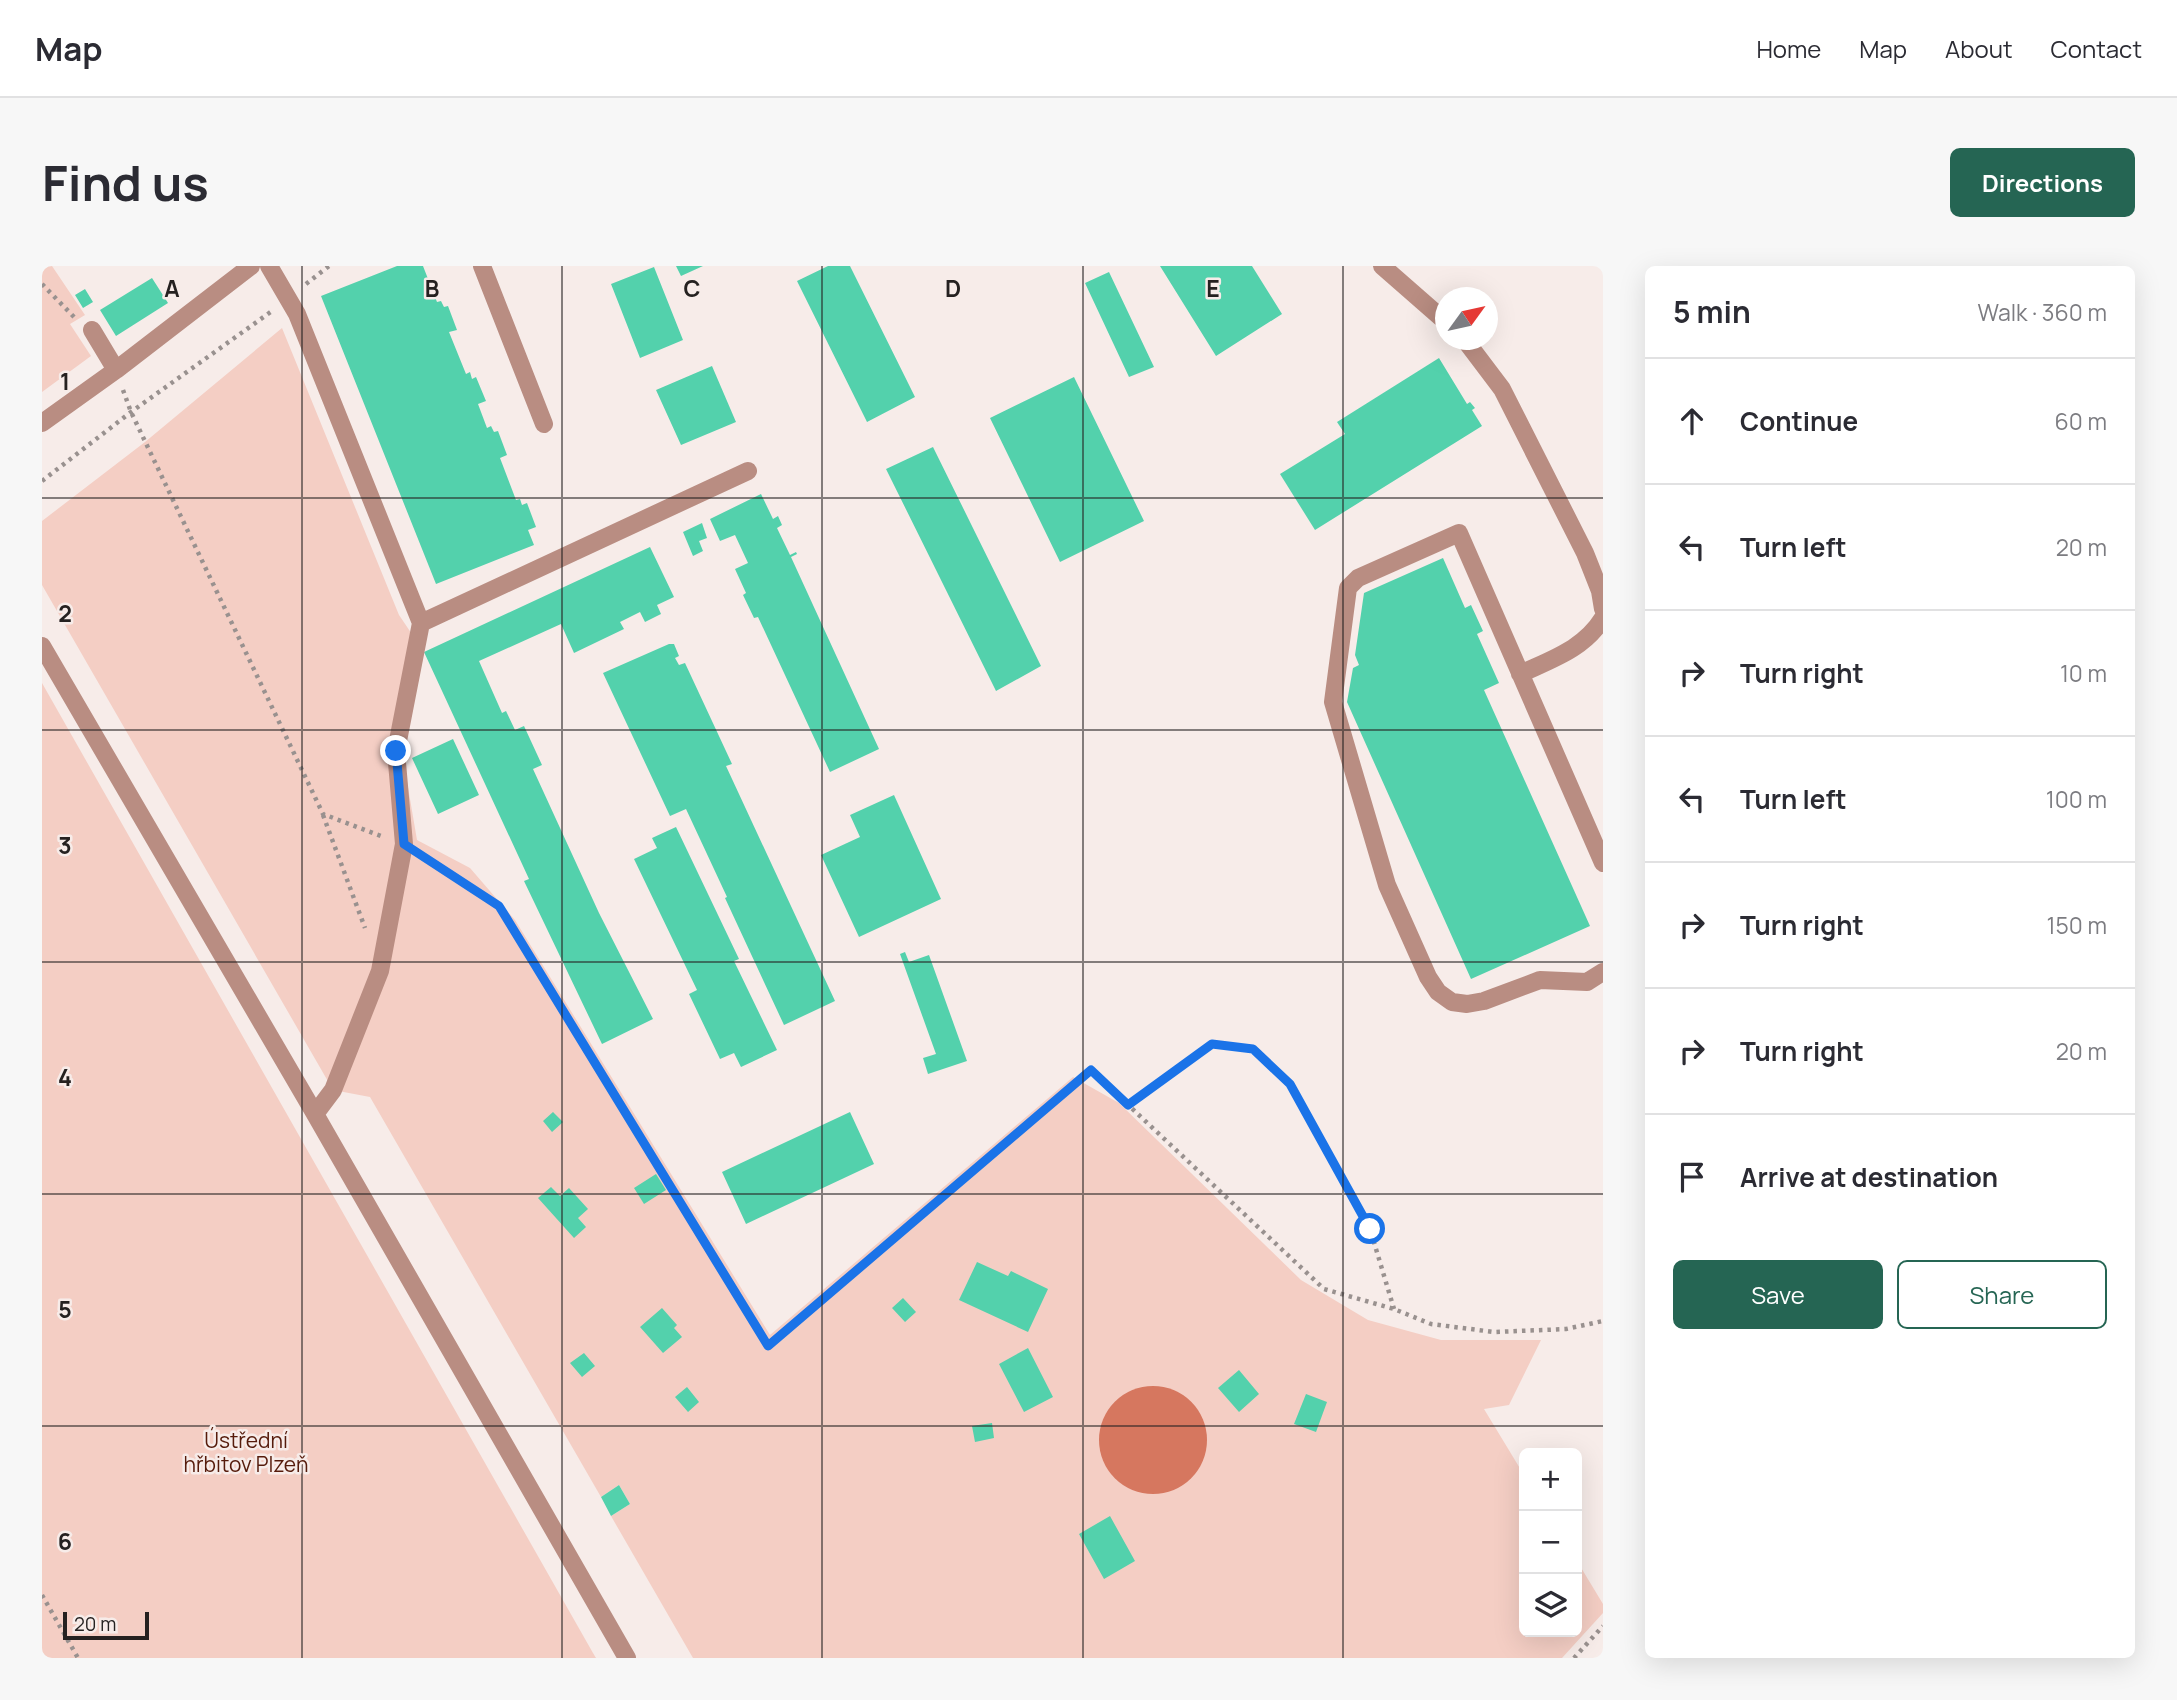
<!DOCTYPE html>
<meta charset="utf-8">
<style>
:root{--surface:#fff;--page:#f7f7f7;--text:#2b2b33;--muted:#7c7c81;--line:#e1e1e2;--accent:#256553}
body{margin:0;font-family:Manrope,sans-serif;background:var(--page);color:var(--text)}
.controls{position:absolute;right:21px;bottom:21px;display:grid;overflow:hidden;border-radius:10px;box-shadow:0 7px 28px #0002}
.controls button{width:63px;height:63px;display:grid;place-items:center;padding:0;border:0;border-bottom:2px solid var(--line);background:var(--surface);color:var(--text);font:35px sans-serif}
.compass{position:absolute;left:1393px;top:21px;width:63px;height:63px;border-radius:50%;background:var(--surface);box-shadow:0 7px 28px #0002;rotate:57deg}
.scale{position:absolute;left:21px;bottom:18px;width:86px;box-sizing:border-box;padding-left:7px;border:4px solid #252120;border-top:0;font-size:19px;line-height:24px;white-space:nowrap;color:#252120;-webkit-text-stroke:5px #f7ece9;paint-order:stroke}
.stop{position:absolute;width:21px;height:21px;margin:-16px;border:5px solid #1a73e8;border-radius:50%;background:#fff}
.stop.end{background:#1a73e8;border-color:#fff;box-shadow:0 2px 7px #0008}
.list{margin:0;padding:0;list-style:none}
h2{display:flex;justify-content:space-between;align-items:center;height:91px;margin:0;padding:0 28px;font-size:30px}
h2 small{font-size:23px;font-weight:400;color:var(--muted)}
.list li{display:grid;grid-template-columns:46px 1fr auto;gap:21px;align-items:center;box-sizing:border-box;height:126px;padding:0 28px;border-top:2px solid var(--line)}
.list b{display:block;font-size:26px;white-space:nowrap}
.list em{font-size:23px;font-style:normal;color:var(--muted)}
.actions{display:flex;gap:14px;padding:21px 28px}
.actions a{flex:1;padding:16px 0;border:2px solid var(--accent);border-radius:10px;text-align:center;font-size:24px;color:var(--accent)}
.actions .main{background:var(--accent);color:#fff}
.icon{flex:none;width:38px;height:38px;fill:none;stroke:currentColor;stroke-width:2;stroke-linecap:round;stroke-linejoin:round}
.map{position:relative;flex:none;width:1561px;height:1392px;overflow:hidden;border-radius:10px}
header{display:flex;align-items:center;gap:42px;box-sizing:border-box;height:98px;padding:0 35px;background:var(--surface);border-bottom:2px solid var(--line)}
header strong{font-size:33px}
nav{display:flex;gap:38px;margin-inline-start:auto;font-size:24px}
.intro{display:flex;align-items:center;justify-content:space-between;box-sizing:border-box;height:168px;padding:0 42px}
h1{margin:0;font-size:49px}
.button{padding:18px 32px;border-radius:10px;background:var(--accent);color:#fff;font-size:24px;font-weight:700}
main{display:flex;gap:42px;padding:0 42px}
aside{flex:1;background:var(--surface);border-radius:10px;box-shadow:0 7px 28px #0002}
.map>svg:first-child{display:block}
.green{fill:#f4cec4}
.water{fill:#d6775f}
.building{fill:#53d1ac}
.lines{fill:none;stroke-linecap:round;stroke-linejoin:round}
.path{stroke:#99918f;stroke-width:4.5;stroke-dasharray:3.5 5;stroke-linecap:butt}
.minor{stroke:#b98d82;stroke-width:18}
.route{stroke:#1a73e8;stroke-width:9}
.grid{fill:none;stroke:#252120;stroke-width:2;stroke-opacity:0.55}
.labels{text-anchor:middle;stroke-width:5;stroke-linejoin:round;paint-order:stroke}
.park-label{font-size:21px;fill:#561b0b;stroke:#f7ece9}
.grid-label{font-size:23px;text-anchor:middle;font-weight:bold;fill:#252120;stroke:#f7ece9;stroke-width:5;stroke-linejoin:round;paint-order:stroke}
</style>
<header>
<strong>Map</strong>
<nav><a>Home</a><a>Map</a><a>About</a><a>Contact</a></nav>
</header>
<div class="intro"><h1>Find us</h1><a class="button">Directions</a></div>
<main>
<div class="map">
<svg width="1561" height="1392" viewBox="0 0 1561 1392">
<rect width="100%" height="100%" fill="#f7ece9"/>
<path class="green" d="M0 0H10L43 49 28 58 49 90 0 126Z
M240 62 357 349 382 386 361 492 375 574 428 602 473 654 728 1069 1031 811 1077 837 1259 1014 1326 1054 1399 1074H1499L1467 1139 1442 1143 1482 1209V1366H1535V1295L1561 1338V1347L1520 1392H651L569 1250 588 1238 577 1219 559 1231 328 831 291 824 0 319V255L103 176Z
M0 417 551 1387 554 1392H0Z"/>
<path class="water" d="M1057 1174a54 54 0 1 1 108 0a54 54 0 1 1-108 0Z"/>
<path class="building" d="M355 0H381L395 36 399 35 402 41 406 40 415 64 407 66 424 108 428 106 430 113 434 111 444 135 436 138 445 162 449 160 452 166 456 165 465 189 458 192 474 234 478 233 480 239 485 237 494 261 486 264 492 279 394 318 279 30Z
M634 0H661L639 10Z
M786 0H808L873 131 825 156 755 15Z
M1118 0H1210L1240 48 1174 90Z
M612 1 641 74 598 92 569 18Z
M1067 6 1112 101 1087 111 1043 17Z
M110 12 126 37 74 70 58 44Z
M43 23 51 36 41 42 33 29Z
M1397 92 1425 138 1428 136 1433 142 1430 144 1440 160 1273 264 1238 208 1303 168 1295 156Z
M670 100 694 156 639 179 614 124Z
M1032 111 1102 255 1018 296 948 152Z
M891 181 999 400 954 425 844 203Z
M719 228 731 253 736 250 740 259 735 262 748 289 754 286 755 288 749 291 837 483 788 506 716 351 712 352 701 329 704 327 693 303 706 297 693 269 678 275 668 253Z
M660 257 665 272 657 275 661 285 651 290 641 266Z
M608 281 632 331 615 339 619 348 603 356 598 346 578 356 582 363 532 387 519 358 437 395 460 447 464 445 473 464 482 460 500 499 491 503 557 647 611 753 560 778 482 615 487 613 382 386Z
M1401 292 1423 342 1429 339 1441 365 1435 368 1457 417 1442 424 1548 660 1429 713 1305 436 1311 402 1317 399 1313 389 1322 327Z
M627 378H632L637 390 633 392 637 399 643 397 690 498 684 500 793 735 742 759 683 632 685 631 644 543 628 550 561 407Z
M411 473 437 529 396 548 370 492Z
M852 529 899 633 817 671 779 589 818 571 808 549Z
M634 561 697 693 692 695 735 784 699 801 692 787 678 793 647 728 655 724 592 593 615 582 610 572Z
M863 686 867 696 887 689 925 795 886 808 881 792 894 788 858 688Z
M511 846 521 856 510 866 501 855Z
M808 846 832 898 704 958 680 906Z
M614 908 624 924 602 938 592 922Z
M509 921 518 930 527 922 546 943 536 952 544 961 532 972 496 932Z
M935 996 966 1010 969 1005 1006 1023 986 1066 917 1034Z
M861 1032 874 1046 863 1056 850 1042Z
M620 1042 635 1059 632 1062 640 1071 621 1087 598 1061Z
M986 1082 1011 1131 982 1146 957 1098Z
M542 1087 553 1100 540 1111 528 1097Z
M1197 1104 1217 1128 1197 1146 1176 1122Z
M645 1121 657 1136 646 1146 633 1131Z
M1264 1128 1285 1136 1274 1166 1252 1158Z
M950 1157 952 1172 933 1176 930 1160Z
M577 1219 588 1238 569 1250 559 1231Z
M1068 1250 1093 1295 1062 1313 1037 1268Z"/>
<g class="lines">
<path class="path" d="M0 18 32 51
M264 18 287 0
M81 124 89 146 281 548 339 570
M0 215 89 146 230 45
M281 549 323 662
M381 590 457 640 726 1080 1049 804 1282 1023 1352 1043 1389 1058 1452 1066 1524 1063 1561 1055
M1086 839 1170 778 1211 783 1248 818 1328 963 1352 1043
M0 1329 36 1392
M1532 1392 1561 1360"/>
<path class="minor" d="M227 0 255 48 379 357 354 485 362 578 338 705 291 824 273 848
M440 0 502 158
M1340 0 1404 56
M50 64 74 104
M1423 74 1460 123 1543 287 1558 325 1561 343
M0 157 74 104 209 0
M379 357 706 205
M0 380 273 848 585 1392
M1478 408C1510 393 1542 383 1561 352
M1561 597 1417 267 1316 312 1306 322 1291 436 1345 619 1386 711 1396 726 1410 736 1425 738 1442 735 1498 714 1545 716 1561 706"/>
</g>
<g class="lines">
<path class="route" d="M354 485 362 578 457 640 726 1080 1049 804 1086 839 1170 778 1211 783 1248 818 1328 963"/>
</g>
<path class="grid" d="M260 0V1392M520 0V1392M780 0V1392M1041 0V1392M1301 0V1392M0 232H1561M0 464H1561M0 696H1561M0 928H1561M0 1160H1561"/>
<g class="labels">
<g class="park-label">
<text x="204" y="1182">Ústřední<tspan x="204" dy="24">hřbitov Plzeň</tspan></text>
</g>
</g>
<g class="grid-label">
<text x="130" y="31">A</text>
<text x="390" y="31">B</text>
<text x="650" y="31">C</text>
<text x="911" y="31">D</text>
<text x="1171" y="31">E</text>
<text x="23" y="124">1</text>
<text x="23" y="356">2</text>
<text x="23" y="588">3</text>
<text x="23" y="820">4</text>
<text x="23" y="1052">5</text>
<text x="23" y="1284">6</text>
</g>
</svg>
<div class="controls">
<button>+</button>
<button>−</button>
<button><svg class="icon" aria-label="layers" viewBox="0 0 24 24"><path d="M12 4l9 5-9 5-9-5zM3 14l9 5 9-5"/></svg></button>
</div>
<svg class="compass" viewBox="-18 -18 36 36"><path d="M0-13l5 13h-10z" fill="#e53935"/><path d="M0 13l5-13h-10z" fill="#7c7c81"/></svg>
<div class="scale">20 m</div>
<div class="stop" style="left:1328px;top:963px"></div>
<div class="stop end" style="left:354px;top:485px"></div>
</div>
<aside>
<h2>5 min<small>Walk · 360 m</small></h2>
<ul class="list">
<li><svg class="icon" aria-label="ahead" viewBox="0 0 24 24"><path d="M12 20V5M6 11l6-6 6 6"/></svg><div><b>Continue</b></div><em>60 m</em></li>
<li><svg class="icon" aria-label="left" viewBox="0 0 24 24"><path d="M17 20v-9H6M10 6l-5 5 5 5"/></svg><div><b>Turn left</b></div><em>20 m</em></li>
<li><svg class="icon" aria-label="right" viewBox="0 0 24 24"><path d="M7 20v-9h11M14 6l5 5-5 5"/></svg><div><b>Turn right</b></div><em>10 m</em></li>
<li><svg class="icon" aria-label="left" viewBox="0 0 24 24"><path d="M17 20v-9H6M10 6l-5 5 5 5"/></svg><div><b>Turn left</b></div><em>100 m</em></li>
<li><svg class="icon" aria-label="right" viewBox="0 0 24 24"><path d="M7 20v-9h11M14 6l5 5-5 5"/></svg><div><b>Turn right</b></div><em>150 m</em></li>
<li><svg class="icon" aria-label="right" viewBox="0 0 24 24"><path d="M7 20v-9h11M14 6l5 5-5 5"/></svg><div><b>Turn right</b></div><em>20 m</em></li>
<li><svg class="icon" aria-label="arrive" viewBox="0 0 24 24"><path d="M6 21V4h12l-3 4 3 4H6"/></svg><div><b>Arrive at destination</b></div></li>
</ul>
<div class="actions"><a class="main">Save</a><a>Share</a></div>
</aside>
</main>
